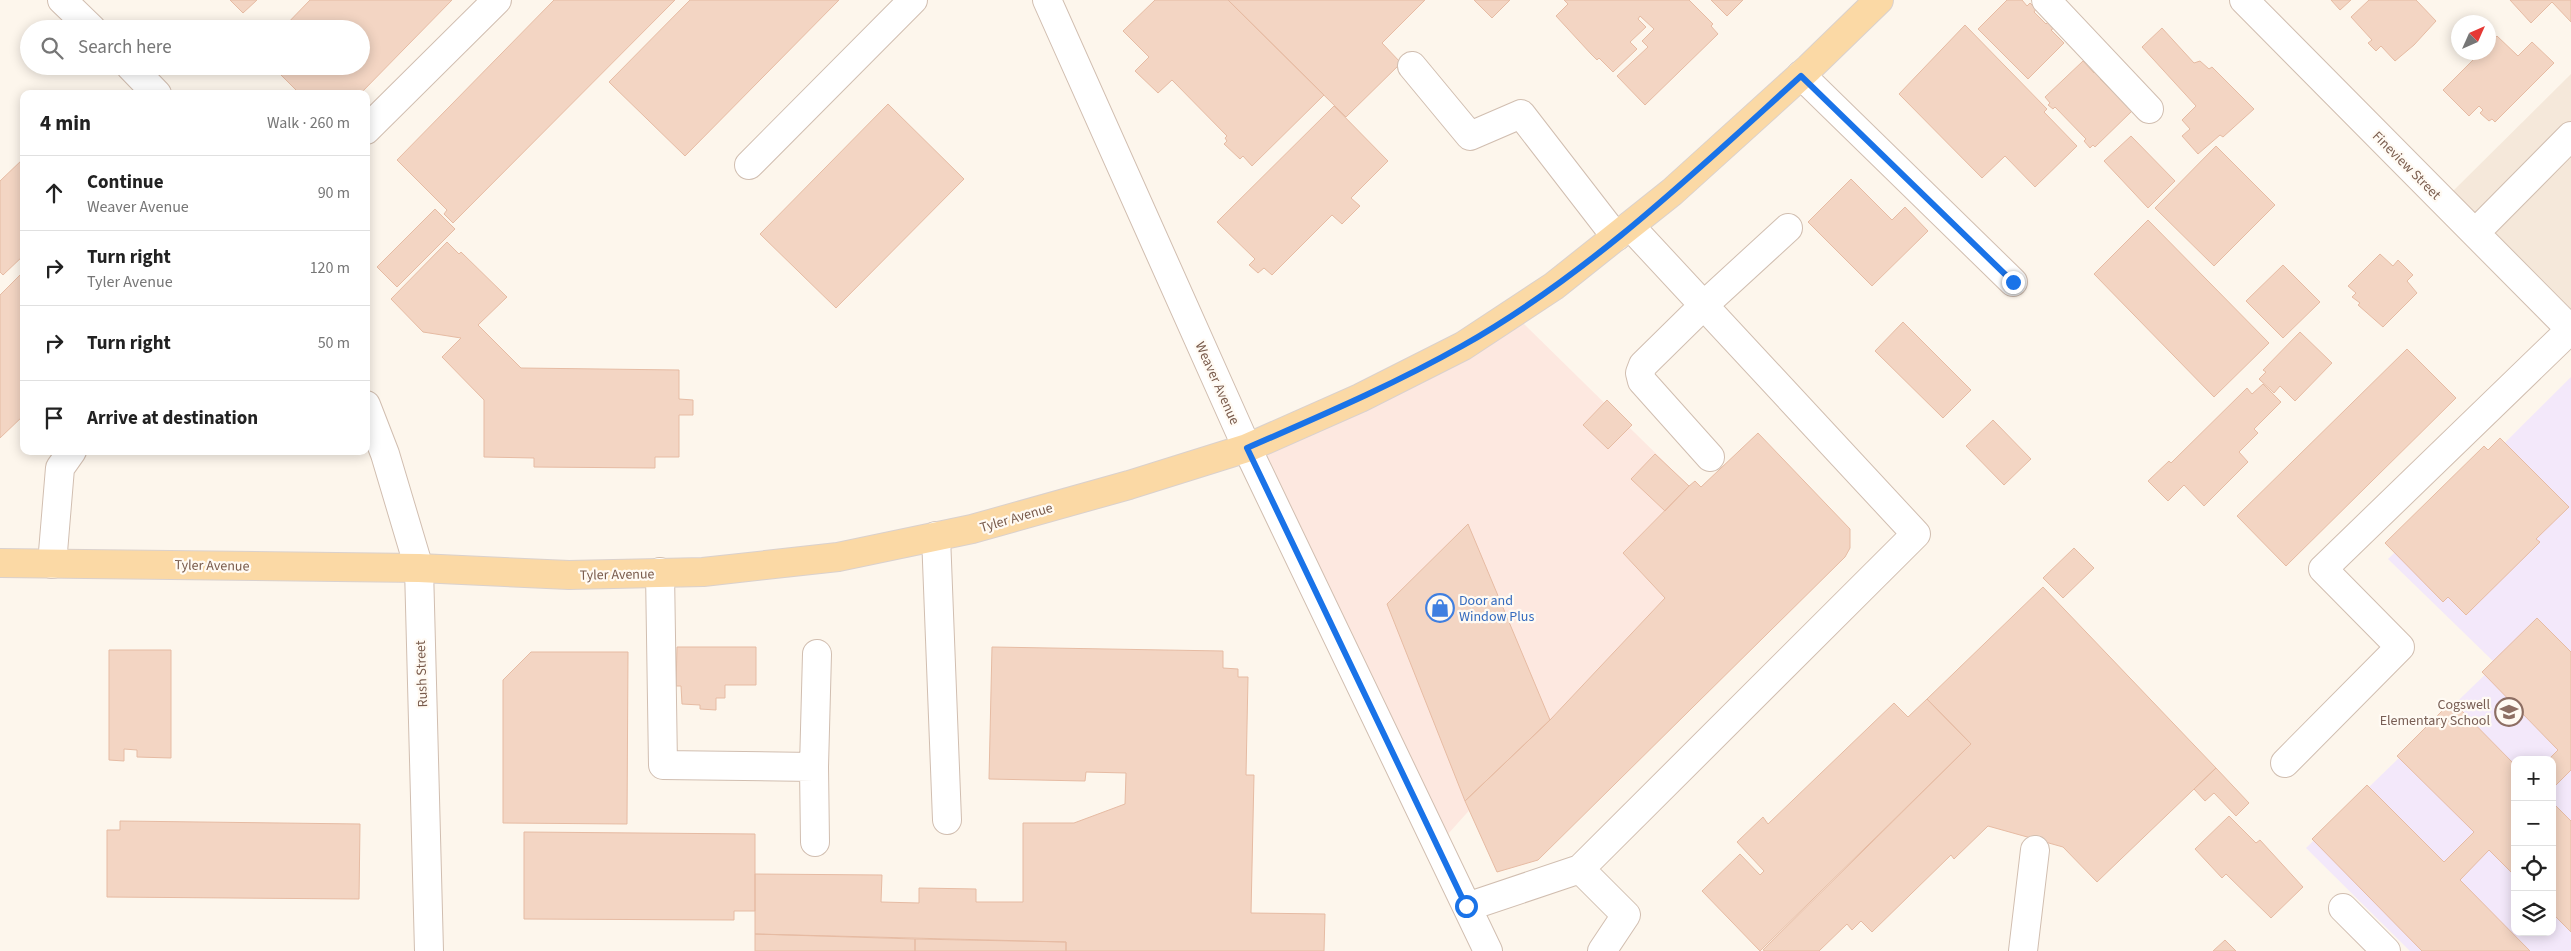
<!DOCTYPE html>
<meta charset="utf-8">
<style>
:root{--surface:#fff;--page:#f2f2f2;--text:#222;--muted:#767676;--line:#e0e0e0}
body{margin:0;font-family:"Source Sans 3",sans-serif;background:var(--page);color:var(--text)}
.controls{position:absolute;right:15px;bottom:15px;display:grid;overflow:hidden;border-radius:10px;box-shadow:0 2px 12px #0003}
.controls button{width:45px;height:45px;display:grid;place-items:center;padding:0;border:0;border-bottom:1px solid var(--line);background:var(--surface);color:var(--text);font:25px sans-serif}
.compass{position:absolute;left:2451px;top:15px;width:45px;height:45px;border-radius:50%;background:var(--surface);box-shadow:0 2px 12px #0003;rotate:45deg}
.stop{position:absolute;width:15px;height:15px;margin:-11px;border:4px solid #1a73e8;border-radius:50%;background:#fff}
.stop.end{background:#1a73e8;border-color:#fff;box-shadow:0 1px 5px #0008}
.list{margin:0;padding:0;list-style:none}
h2{display:flex;justify-content:space-between;align-items:center;height:65px;margin:0;padding:0 20px;font-size:21px}
h2 small{font-size:16px;font-weight:400;color:var(--muted)}
.list li{display:grid;grid-template-columns:32px 1fr auto;gap:15px;align-items:center;box-sizing:border-box;height:75px;padding:0 20px;border-top:1px solid var(--line)}
.list b{display:block;font-size:19px;white-space:nowrap}
.list p{margin:0;font-size:16px;white-space:nowrap;color:var(--muted)}
.list em{font-size:16px;font-style:normal;color:var(--muted)}
.icon{flex:none;width:28px;height:28px;fill:none;stroke:currentColor;stroke-width:2;stroke-linecap:round;stroke-linejoin:round}
.map{position:relative;flex:none;width:2571px;height:951px;overflow:hidden}
.search{position:absolute;background:var(--surface);box-shadow:0 2px 12px #0003;left:20px;top:20px;width:350px;height:55px;display:flex;align-items:center;gap:12px;box-sizing:border-box;padding:0 18px;border-radius:28px;color:var(--muted);font-size:19px}
.panel{position:absolute;background:var(--surface);box-shadow:0 2px 12px #0003;left:20px;top:90px;width:350px;height:365px;border-radius:10px}
.map>svg:first-child{display:block}
.residential{fill:#f5e8da}
.commercial{fill:#fde8e0}
.education{fill:#f3e8fa;fill-rule:evenodd}
.building{fill:#f3d5c3;stroke:#e6bba3}
.lines{fill:none;stroke-linecap:round;stroke-linejoin:round}
.minor-casing{stroke:#d1beb0;stroke-width:30}
.major-casing{stroke:#dad1cd;stroke-width:30}
.minor{stroke:#fff;stroke-width:28}
.major{stroke:#fbd9a5;stroke-width:28}
.route{stroke:#1a73e8;stroke-width:6}
.labels{text-anchor:middle;stroke-width:4.5;stroke-linejoin:round;paint-order:stroke}
.street-label{font-size:14px;fill:#7a5c4d;stroke:#fffaf3}
.shop-label{font-size:14px;fill:#366cbe;stroke:#fffaf3;text-anchor:start}
.education-label{font-size:14px;fill:#785e54;stroke:#fffaf3;text-anchor:end}
</style>
<div class="map">
<svg width="2571" height="951" viewBox="0 0 2571 951">
<rect width="100%" height="100%" fill="#fdf6ec"/>
<path class="residential" d="M2571 74V329L2448 196Z"/>
<path class="commercial" d="M1520 320 1689 486 1623 553 1665 598 1550 720 1440 843 1261 456Z"/>
<path class="education" d="M2571 377V951H2410L2306 848 2496 664 2388 559ZM2515 760H2552V932H2515Z"/>
<path class="building" d="M230 0H257L243 13Z
M310 0H452L360 94H300L272 66H361V29H282Z
M554 0H675L453 223 444 214 447 210 397 160Z
M690 0H839L685 156 609 82Z
M1155 0H1228L1324 95 1252 166 1243 156 1240 159 1224 144 1227 141 1225 138 1227 136 1172 80 1158 93 1135 71 1149 57 1123 31Z
M1228 0H1425L1382 43 1401 63 1346 117Z
M1474 0H1510L1492 18Z
M1564 0H1689L1713 24 1711 26 1718 34 1645 105 1617 76 1648 47 1642 41 1654 29 1640 16 1638 19 1646 27 1630 42 1637 49 1613 72 1599 58 1597 60 1591 54 1556 16 1568 4Z
M1711 0H1743L1727 16Z
M2007 0H2022L2027 6 2030 3 2036 9 2034 12 2046 24 2048 22 2054 28 2051 30 2064 43 2028 79 1978 29Z
M2331 0H2351L2340 10Z
M2369 0H2416L2436 21 2414 45 2395 61 2381 46 2376 51 2368 43 2372 40 2351 17Z
M2510 0H2571V22L2552 2 2531 23Z
M1965 25 2047 109 2044 112 2077 146 2035 187 2005 156 1982 178 1899 94Z
M2162 28 2194 63 2200 61 2209 69 2212 67 2254 109 2223 137 2220 135 2198 154 2182 136 2190 129 2182 120 2196 106 2142 47Z
M2497 36 2518 56 2532 42 2554 63 2495 122 2492 119 2489 121 2480 113 2483 110 2479 106 2469 116 2443 90 2481 52H2488V45Z
M2083 61 2094 73 2096 70 2103 77 2100 79 2113 92 2116 90 2132 111 2095 147 2093 145 2090 148 2084 141 2086 139 2055 107 2053 109 2048 105 2050 103 2045 97Z
M888 104 964 179 836 308 760 234Z
M1334 106 1388 161 1351 198 1360 206 1342 224 1332 215 1272 275 1264 268 1258 273 1249 265 1255 259 1217 222Z
M2131 136 2175 181 2148 208 2104 161Z
M2216 146 2275 205 2214 266 2155 208Z
M24 158V255L3 275 0 272V181Z
M1851 179 1892 220 1905 207 1928 231 1872 286 1808 222Z
M435 209 455 229 397 287 377 267Z
M2148 220 2269 343 2214 397 2094 274Z
M447 242 459 254 461 252 507 297 478 325 521 368 679 370V399L693 400V415H679V457H655V468L534 467V458L484 457V400L442 357 461 338 423 332 391 299Z
M2380 254 2393 266 2398 260 2413 275 2407 281 2417 293 2383 327 2358 305 2360 303 2352 297 2356 293 2348 286Z
M2283 265 2320 302 2283 338 2246 301Z
M24 271V415L0 438V295Z
M1903 322 1971 390 1943 418 1875 351Z
M2300 332 2332 363 2295 401 2280 386 2274 393 2259 379 2266 372 2263 370Z
M2407 349 2456 398 2286 566 2237 516Z
M2263 384 2281 402 2254 429 2258 433 2239 452 2248 462 2204 506 2184 485 2168 501 2148 481 2169 461 2171 463 2247 388 2252 394Z
M1607 400 1632 425 1608 449 1583 425Z
M1993 420 2031 459 2004 485 1966 446Z
M1758 433 1850 529V548L1845 557 1538 860 1497 872 1465 801 1550 720 1665 598 1623 553 1689 486 1695 481 1701 487Z
M2500 438 2569 507 2536 539 2540 542 2466 615 2448 597 2443 602 2385 543 2484 446 2488 450Z
M1655 454 1689 486 1665 511 1631 479Z
M1468 524 1550 720 1465 801 1387 604Z
M2074 548 2094 568 2063 598 2043 578Z
M2043 587 2216 768 2097 882 2063 847 1988 826 1954 859 1951 855 1872 932 1861 921 1852 930 1847 924 1819 951H1765L1763 950 1971 744 1927 699Z
M2537 618 2571 652V770L2552 789V760H2548L2558 750 2482 672Z
M677 647H756V685H725V698H716V710L700 709V705L682 704 681 686H676Z
M992 647 1223 651V668L1238 669V677H1248L1246 775H1254L1251 913 1325 914 1324 951H1066V942L755 934V874L882 875 881 902 919 903V888L976 889V902H1023V823H1074L1125 804 1126 773 1086 772 1085 781 989 779Z
M109 650H171V758L137 757V750L124 749V761L109 760Z
M531 652H628L627 824 503 823V680Z
M1927 699 1971 744 1760 951 1702 891 1740 854 1760 875 1764 871 1737 842 1763 817 1768 824 1894 703 1908 717Z
M2452 701 2515 765V876L2489 850 2460 880 2530 951H2422L2312 839 2367 785 2444 862 2474 832 2397 756Z
M2216 768 2249 803 2236 816 2214 793 2205 801 2194 789Z
M2552 802 2571 821V932L2552 913Z
M2229 816 2256 843 2260 840 2303 887 2271 918 2226 874 2222 878 2195 849Z
M120 821 360 824 359 899 107 897V830H120Z
M524 832 755 834V911H734V920L524 919Z
M755 934 915 939V951H755Z
M915 939 1066 942V951H915Z
M2225 940 2236 951H2213Z"/>
<g class="lines">
<defs>
<path id="minor" d="M62 0 92 29
M1047 0 1247 448 1488 951
M2046 0 2149 109
M2244 0 2571 330
M130 66 157 94
M1412 66 1470 136 1521 114 1616 237
M1801 75 2013 282
M366 130 497 0
M749 165 913 0
M2475 233 2571 136
M366 405 385 454 419 568 429 951
M1710 457 1642 381 1640 373 1643 365 1703 306 1788 228
M936 536 947 820
M52 564 60 468 72 451
M660 572 663 765 814 767 817 654
M2285 763 2400 647 2323 569 2571 329
M814 767 815 842
M1580 869 1916 534 1630 226
M1467 907 1580 869 1626 915 1602 951
M2343 908 2386 951
M2023 951 2035 850"/>
<path id="major" d="M0 563 419 568 569 575 703 572 838 557 972 529 1129 485 1247 448 1360 398 1463 346 1554 286 1672 192 1809 68 1879 0"/>
</defs>
<use href="#minor" class="minor-casing"/>
<use href="#major" class="major-casing"/>
<use href="#minor" class="minor"/>
<use href="#major" class="major"/>
</g>
<g class="lines">
<path class="route" d="M1466 906 1247 448C1320 416 1393 385 1462 346 1588 275 1695 172 1801 76L2013 282"/>
</g>
<defs>
<symbol id="shop-ring" viewBox="-11 -11 22 22"><circle r="9.5" fill="#fffaf3" stroke="#3f7fe0" stroke-width="1.5"/><path d="M-5-2.5h2.3a2.7 3.5 0 0 1 5.4 0H5L5.5 6h-11ZM-1.5-2.5h3a1.5 2.3 0 0 0-3 0Z" fill="#3f7fe0"/></symbol>
<symbol id="school-ring" viewBox="-11 -11 22 22"><circle r="9.5" fill="#fffaf3" stroke="#8d6e63" stroke-width="1.5"/><path d="M0-5L7-2L0 1L-7-2ZM-4 1L0 2.5L4 1V4Q0 6-4 4Z" fill="#8d6e63"/></symbol>
</defs>
<g fill-rule="evenodd">
<use href="#shop-ring" x="1424" y="592" width="32" height="32"/>
<use href="#school-ring" x="2493" y="696" width="32" height="32"/>
</g>
<g class="labels">
<g class="street-label">
<text transform="translate(2407 165) rotate(45)" y="5">Fineview Street</text>
<text transform="translate(1218 383) rotate(66)" y="5">Weaver Avenue</text>
<text transform="translate(1016 517) rotate(-16)" y="5">Tyler Avenue</text>
<text transform="translate(212 565) rotate(1)" y="5">Tyler Avenue</text>
<text transform="translate(617 574) rotate(-1)" y="5">Tyler Avenue</text>
<text transform="translate(421 674) rotate(-92)" y="5">Rush Street</text>
</g>
<g class="shop-label">
<text x="1459" y="605">Door and<tspan x="1459" dy="16">Window Plus</tspan></text>
</g>
<g class="education-label">
<text x="2490" y="709">Cogswell<tspan x="2490" dy="16">Elementary School</tspan></text>
</g>
</g>
</svg>
<div class="controls">
<button>+</button>
<button>−</button>
<button><svg class="icon" aria-label="locate" viewBox="0 0 24 24"><circle cx="12" cy="12" r="6"/><path d="M12 2v4M12 18v4M2 12h4M18 12h4"/></svg></button>
<button><svg class="icon" aria-label="layers" viewBox="0 0 24 24"><path d="M12 4l9 5-9 5-9-5zM3 14l9 5 9-5"/></svg></button>
</div>
<svg class="compass" viewBox="-18 -18 36 36"><path d="M0-13l5 13h-10z" fill="#e53935"/><path d="M0 13l5-13h-10z" fill="#767676"/></svg>
<div class="stop" style="left:1466px;top:906px"></div>
<div class="stop end" style="left:2013px;top:282px"></div>
<div class="search"><svg class="icon" aria-label="search" viewBox="0 0 24 24"><circle cx="10" cy="10" r="6"/><path d="M15 15l6 6"/></svg>Search here</div>
<section class="panel">
<h2>4 min<small>Walk · 260 m</small></h2>
<ul class="list">
<li><svg class="icon" aria-label="ahead" viewBox="0 0 24 24"><path d="M12 20V5M6 11l6-6 6 6"/></svg><div><b>Continue</b><p>Weaver Avenue</p></div><em>90 m</em></li>
<li><svg class="icon" aria-label="right" viewBox="0 0 24 24"><path d="M7 20v-9h11M14 6l5 5-5 5"/></svg><div><b>Turn right</b><p>Tyler Avenue</p></div><em>120 m</em></li>
<li><svg class="icon" aria-label="right" viewBox="0 0 24 24"><path d="M7 20v-9h11M14 6l5 5-5 5"/></svg><div><b>Turn right</b></div><em>50 m</em></li>
<li><svg class="icon" aria-label="arrive" viewBox="0 0 24 24"><path d="M6 21V4h12l-3 4 3 4H6"/></svg><div><b>Arrive at destination</b></div></li>
</ul>
</section>
</div>
